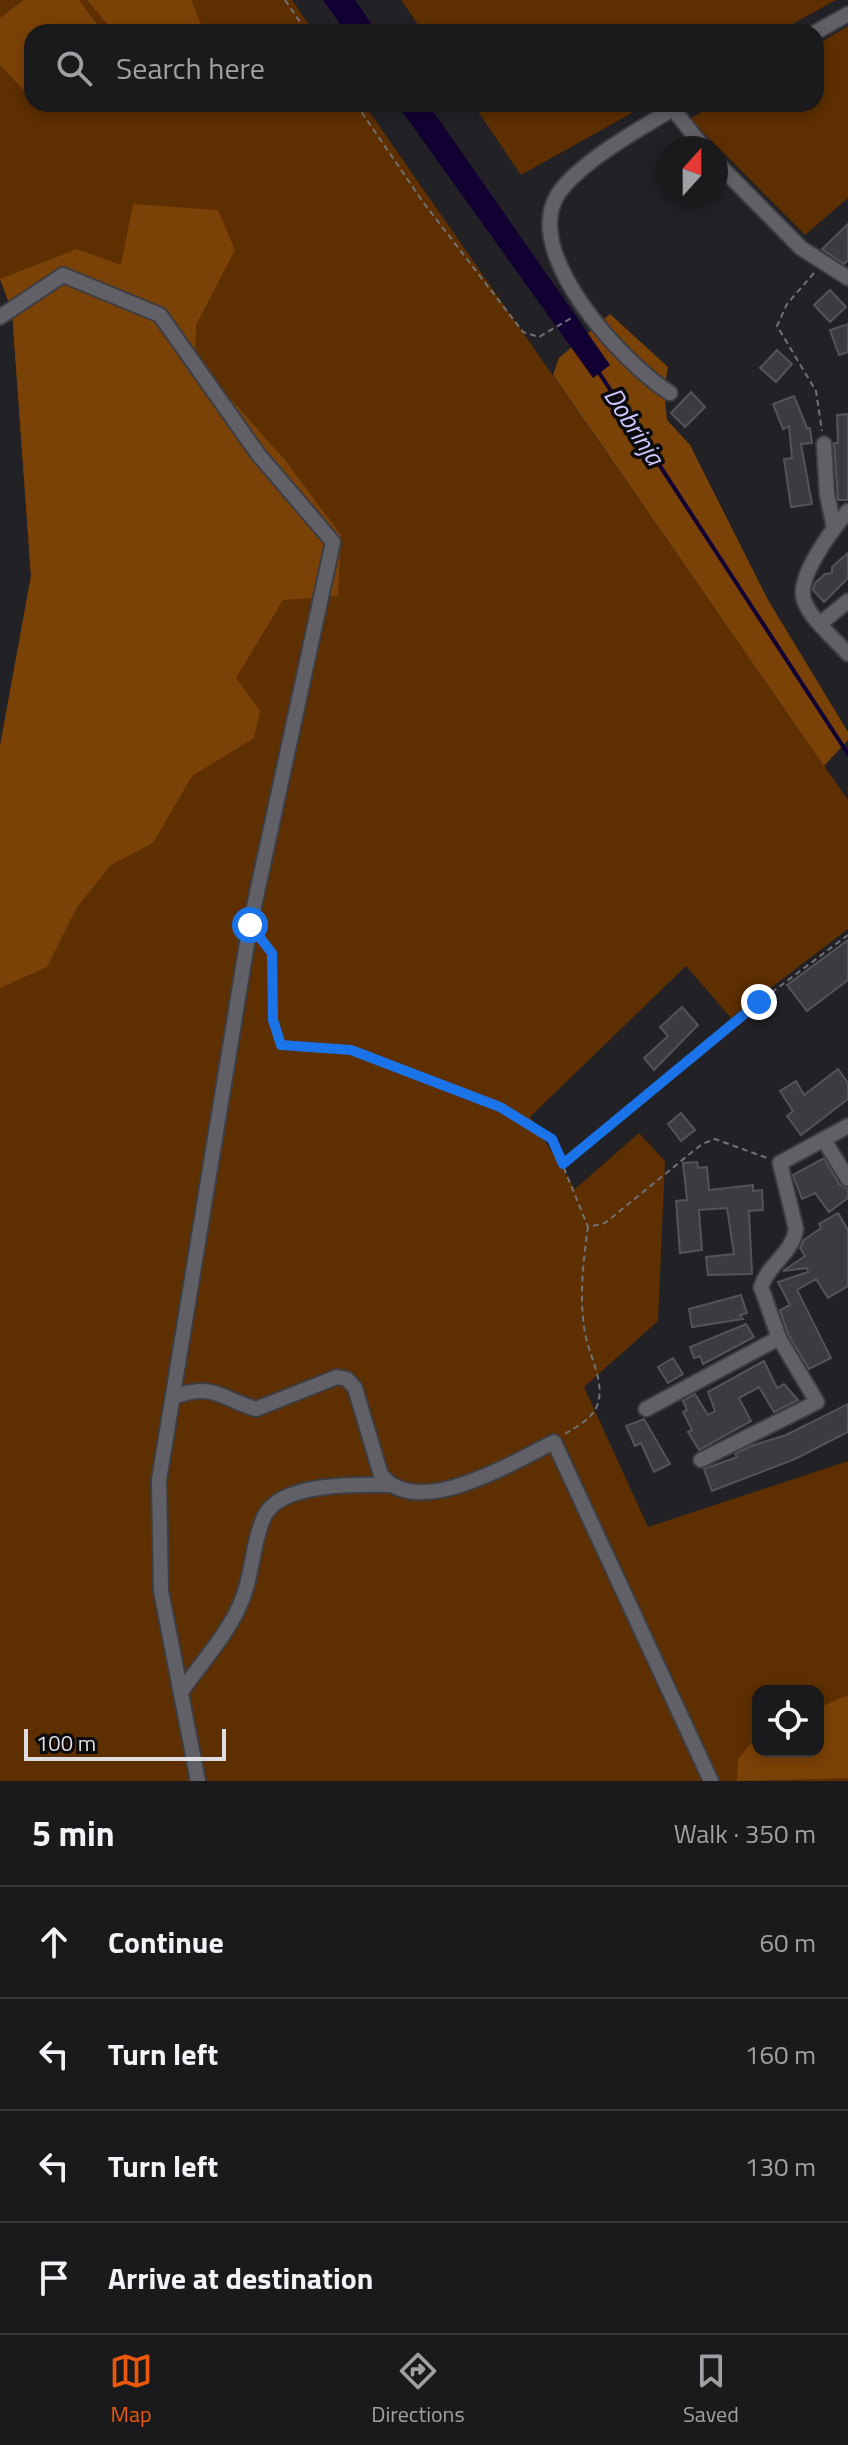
<!DOCTYPE html>
<meta charset="utf-8">
<style>
:root{--surface:#1a191c;--page:#272629;--text:#f1f3f6;--muted:#9fa0a3;--line:#38383b;--accent:#ea580c}
body{margin:0;font-family:"Titillium Web",sans-serif;background:var(--page);color:var(--text)}
.controls{position:absolute;right:24px;bottom:24px;display:grid;overflow:hidden;border-radius:16px;box-shadow:0 4px 12px #0003}
.controls button{width:72px;height:72px;display:grid;place-items:center;padding:0;border:0;border-bottom:2px solid var(--line);background:var(--surface);color:var(--text);font:40px sans-serif}
.compass{position:absolute;left:656px;top:136px;width:72px;height:72px;border-radius:50%;background:var(--surface);box-shadow:0 4px 12px #0003;rotate:21deg}
.scale{position:absolute;left:24px;bottom:20px;width:202px;box-sizing:border-box;padding-left:8px;border:4px solid #dedee1;border-top:0;font-size:22px;line-height:28px;white-space:nowrap;color:#dedee1;-webkit-text-stroke:6px #0b0b0d;paint-order:stroke}
.stop{position:absolute;width:24px;height:24px;margin:-18px;border:6px solid #1a73e8;border-radius:50%;background:#fff}
.stop.end{background:#1a73e8;border-color:#fff;box-shadow:0 2px 8px #0008}
.list{margin:0;padding:0;list-style:none}
h2{display:flex;justify-content:space-between;align-items:center;height:104px;margin:0;padding:0 32px;font-size:34px}
h2 small{font-size:26px;font-weight:400;color:var(--muted)}
.list li{display:grid;grid-template-columns:52px 1fr auto;gap:24px;align-items:center;box-sizing:border-box;height:112px;padding:0 32px;border-top:2px solid var(--line)}
.list b{display:block;font-size:30px;white-space:nowrap}
.list em{font-size:26px;font-style:normal;color:var(--muted)}
.icon{flex:none;width:44px;height:44px;fill:none;stroke:currentColor;stroke-width:2;stroke-linecap:round;stroke-linejoin:round}
.map{position:relative;flex:none;width:848px;height:1781px;overflow:hidden}
.search{position:absolute;background:var(--surface);box-shadow:0 4px 12px #0003;left:24px;right:24px;top:24px;height:88px;display:flex;align-items:center;gap:20px;box-sizing:border-box;padding:0 28px;border-radius:24px;color:var(--muted);font-size:30px}
.sheet{height:552px;background:var(--surface)}
nav{display:flex;justify-content:space-around;align-items:center;box-sizing:border-box;height:112px;border-top:2px solid var(--line);background:var(--surface);font-size:22px;color:var(--muted)}
nav a{display:grid;justify-items:center;gap:4px}
nav .on{color:var(--accent)}
.map>svg:first-child{display:block}
.green{fill:#5d2f01;fill-rule:evenodd}
.forest{fill:#7b4207}
.water{fill:#120033}
.lines{fill:none;stroke-linecap:round;stroke-linejoin:round}
.stream{stroke:#120033;stroke-width:4}
.building{fill:#3c3b41;stroke:#545359;stroke-width:2}
.minor-casing{stroke:#3e3d41;stroke-width:18}
.path{stroke:#727276;stroke-width:2;stroke-dasharray:6 4;stroke-linecap:butt}
.minor{stroke:#616067;stroke-width:14}
.route{stroke:#1a73e8;stroke-width:10}
.labels{text-anchor:middle;stroke-width:7;stroke-linejoin:round;paint-order:stroke}
.water-label{font-size:26px;font-style:italic;fill:#cfc6fe;stroke:#0b0b0d}
</style>
<div class="map">
<svg width="848" height="1781" viewBox="0 0 848 1781">
<rect width="100%" height="100%" fill="#222126"/>
<path class="green" d="M0 0H292L314 32H32V104H364L848 800V929L731 1018 686 966 530 1117 575 1189 639 1133 665 1161 658 1321 584 1387 648 1527 848 1461V1781H0V746L31 576 12 311 0 279ZM758 1691H818V1751H758Z
M401 0H836L778 32H423Z
M848 26V198L805 235 690 119 715 104H816V45Z
M473 104H648L521 175Z"/>
<path class="forest" d="M24 0H79L96 23 97 32H32V99L0 65V18Z
M87 0H191L201 24 187 32H114Z
M133 204 218 210 235 250 196 325 195 359 284 459 341 535 338 596 283 600 236 678 260 711 254 738 192 776 153 843 111 865 77 907 47 967 0 988V746L31 576 12 311 0 279 77 249 121 265Z
M610 314 668 367 664 390 667 420 690 445 768 600 848 732V740L824 766 553 375 559 358Z
M848 1695V1778L737 1781 738 1760 758 1734V1751H818V1708Z"/>
<path class="water" d="M323 0H355L377 32H346Z
M397 104H428L610 365 593 378Z"/>
<g class="lines">
<path class="stream" d="M598 371 848 754"/>
</g>
<path class="building" d="M848 224V260L844 264 822 249Z
M830 290 846 307 830 322 814 305Z
M848 324V352L839 355 830 330Z
M777 350 792 364 776 382 760 368Z
M691 392 705 407 685 427 671 413Z
M794 396 807 428H810L812 443 801 444 812 504 791 507 784 459 792 458 789 426 783 429 773 404Z
M848 414V500H838L834 443H838L837 415Z
M848 553V578L824 602 813 590 815 583 825 574 832 573V567Z
M848 940V980L807 1011 787 985Z
M682 1007 698 1025 654 1070 644 1058 668 1036 660 1027Z
M838 1069 848 1083V1099L801 1135 787 1116 793 1111 780 1091 796 1081 804 1095Z
M681 1113 695 1130 681 1141 668 1124Z
M824 1158 839 1184 848 1189V1198L829 1212 815 1193 802 1199 793 1175Z
M697 1162 698 1168 707 1167 709 1190 753 1185V1191L762 1190 763 1210 749 1211 752 1274 708 1275 706 1257 734 1254 727 1208 699 1210 702 1250 680 1253 676 1201 687 1200 683 1163Z
M838 1213 848 1230V1286L828 1298 816 1279 797 1290 831 1358 809 1369 788 1334 780 1310 790 1305 778 1282 808 1272 807 1268 783 1271 805 1256 800 1248 804 1240 821 1228 819 1224Z
M741 1295 747 1313 740 1315 743 1319 692 1327 689 1309Z
M746 1324 754 1337 703 1364 700 1356 694 1358 690 1347Z
M673 1358 683 1374 668 1383 658 1367Z
M764 1361 777 1388 784 1384 798 1400 774 1412 759 1387 739 1398 751 1421 699 1450 688 1432 692 1430 683 1412 687 1410 683 1401 695 1394 708 1415 715 1411 708 1392Z
M848 1404V1432L795 1459 712 1491 704 1469 737 1457 735 1454 751 1446 786 1435Z
M644 1419 670 1464 654 1472 641 1443 635 1446 626 1426Z"/>
<g class="lines">
<defs>
<path id="minor" d="M816 32 848 14
M716 162 801 248 848 278
M0 317 63 275 160 315 258 454 333 542 250 925 159 1480 161 1591 198 1781
M670 393C624 364 522 255 557 196 575 165 642 127 673 109L704 148
M824 444 827 494 834 528
M848 511C833 529 796 577 804 600 810 619 835 639 848 654
M821 623 848 601
M824 1140 848 1179
M173 1397C213 1382 220 1398 256 1409L337 1377 347 1379 355 1388 381 1475C418 1521 513 1462 554 1442L711 1781
M646 1409 779 1338
M701 1460 817 1402 779 1338 761 1287C768 1264 793 1253 796 1229L780 1163 848 1126
M181 1692C201 1663 229 1633 242 1600 253 1574 252 1543 264 1517 280 1482 358 1484 389 1485"/>
</defs>
<use href="#minor" class="minor-casing"/>
<path class="path" d="M285 0 307 32
M356 104 423 202 523 332 539 337 573 317
M814 273 787 304 777 326 816 391 822 431
M263 941 272 953 273 1020 281 1045 351 1050 500 1107 552 1139 588 1227
M563 1164 759 1002 848 935
M565 1434C577 1426 591 1420 597 1406 606 1383 589 1356 585 1333 579 1298 583 1263 588 1227L605 1223 702 1144 715 1139 767 1158"/>
<use href="#minor" class="minor"/>
</g>
<g class="lines">
<path class="route" d="M250 925 272 953 273 1020 281 1045 351 1050 500 1107 552 1139 563 1164 759 1002"/>
</g>
<g class="labels">
<g class="water-label">
<text transform="translate(634 426) rotate(57)" y="9">Dobrinja</text>
</g>
</g>
</svg>
<div class="controls">
<button><svg class="icon" aria-label="locate" viewBox="0 0 24 24"><circle cx="12" cy="12" r="6"/><path d="M12 2v4M12 18v4M2 12h4M18 12h4"/></svg></button>
</div>
<svg class="compass" viewBox="-18 -18 36 36"><path d="M0-13l5 13h-10z" fill="#e53935"/><path d="M0 13l5-13h-10z" fill="#9fa0a3"/></svg>
<div class="scale">100 m</div>
<div class="stop" style="left:250px;top:925px"></div>
<div class="stop end" style="left:759px;top:1002px"></div>
<div class="search"><svg class="icon" aria-label="search" viewBox="0 0 24 24"><circle cx="10" cy="10" r="6"/><path d="M15 15l6 6"/></svg>Search here</div>
</div>
<section class="sheet">
<h2>5 min<small>Walk · 350 m</small></h2>
<ul class="list">
<li><svg class="icon" aria-label="ahead" viewBox="0 0 24 24"><path d="M12 20V5M6 11l6-6 6 6"/></svg><div><b>Continue</b></div><em>60 m</em></li>
<li><svg class="icon" aria-label="left" viewBox="0 0 24 24"><path d="M17 20v-9H6M10 6l-5 5 5 5"/></svg><div><b>Turn left</b></div><em>160 m</em></li>
<li><svg class="icon" aria-label="left" viewBox="0 0 24 24"><path d="M17 20v-9H6M10 6l-5 5 5 5"/></svg><div><b>Turn left</b></div><em>130 m</em></li>
<li><svg class="icon" aria-label="arrive" viewBox="0 0 24 24"><path d="M6 21V4h12l-3 4 3 4H6"/></svg><div><b>Arrive at destination</b></div></li>
</ul>
</section>
<nav>
<a class="on"><svg class="icon" aria-label="map" viewBox="0 0 24 24"><path d="M3 6l6-2 6 2 6-2v14l-6 2-6-2-6 2zM9 4v14M15 6v14"/></svg>Map</a>
<a><svg class="icon" aria-label="directions" viewBox="0 0 24 24"><path d="M12 3l9 9-9 9-9-9zM9 14v-3h6M13 9l2 2-2 2"/></svg>Directions</a>
<a><svg class="icon" aria-label="saved" viewBox="0 0 24 24"><path d="M7 4h10v16l-5-4-5 4z"/></svg>Saved</a>
</nav>
